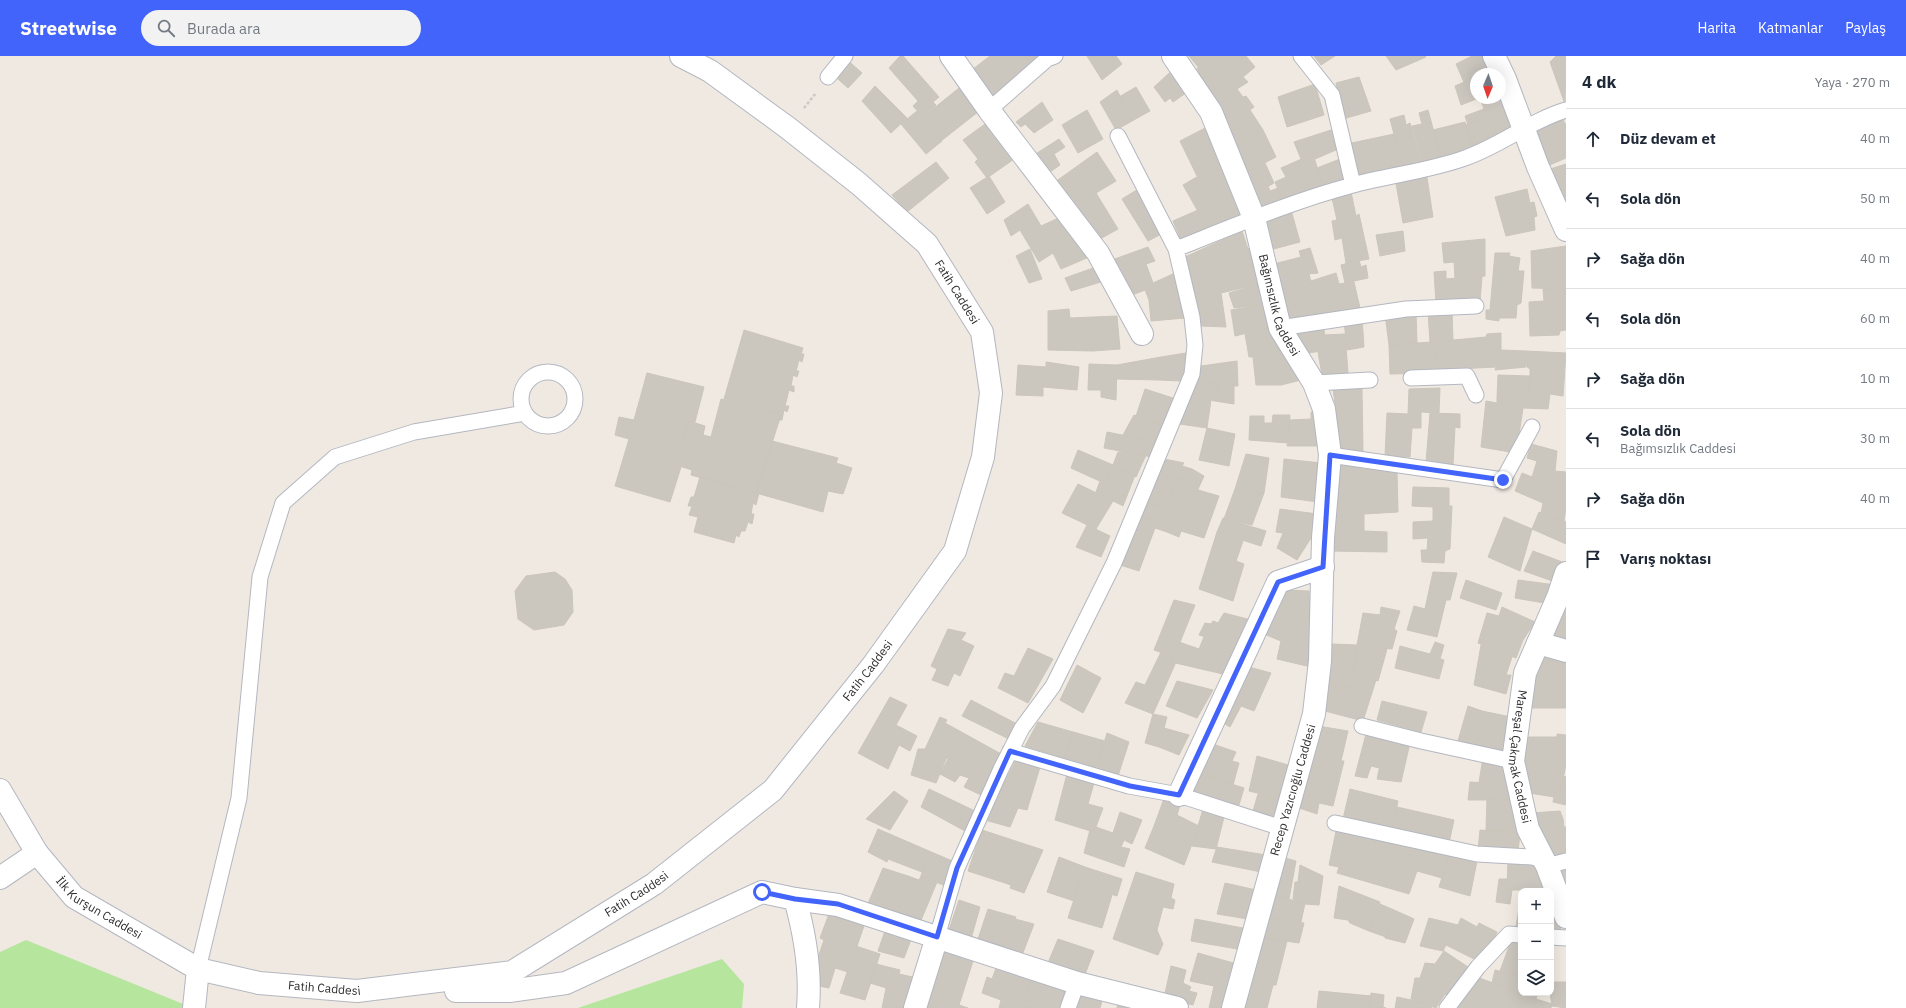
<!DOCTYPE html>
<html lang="tr">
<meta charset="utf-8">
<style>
:root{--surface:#fff;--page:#f2f2f3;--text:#1f2937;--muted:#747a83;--line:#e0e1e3;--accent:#4264fb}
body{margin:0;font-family:"IBM Plex Sans",sans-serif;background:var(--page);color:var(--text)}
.controls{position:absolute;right:12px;bottom:12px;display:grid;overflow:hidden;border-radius:8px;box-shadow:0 4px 16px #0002}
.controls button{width:36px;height:36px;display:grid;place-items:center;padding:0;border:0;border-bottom:1px solid var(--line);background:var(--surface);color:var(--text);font:20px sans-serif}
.compass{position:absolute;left:1470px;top:12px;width:36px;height:36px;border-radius:50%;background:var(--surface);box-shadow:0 4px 16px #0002;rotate:182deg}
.stop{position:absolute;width:12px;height:12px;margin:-9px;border:3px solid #4264fb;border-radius:50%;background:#fff}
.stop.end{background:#4264fb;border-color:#fff;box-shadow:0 1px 4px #0008}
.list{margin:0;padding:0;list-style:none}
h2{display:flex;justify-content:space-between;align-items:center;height:52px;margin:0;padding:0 16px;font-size:17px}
h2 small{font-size:13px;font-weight:400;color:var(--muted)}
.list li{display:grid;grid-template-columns:26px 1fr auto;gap:12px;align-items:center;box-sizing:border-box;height:60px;padding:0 16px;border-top:1px solid var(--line)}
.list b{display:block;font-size:15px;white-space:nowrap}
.list p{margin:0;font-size:13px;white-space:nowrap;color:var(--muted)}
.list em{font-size:13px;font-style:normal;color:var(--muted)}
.icon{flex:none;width:22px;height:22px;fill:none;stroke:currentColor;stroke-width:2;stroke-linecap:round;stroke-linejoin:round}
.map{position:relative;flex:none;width:1566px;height:952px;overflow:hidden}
header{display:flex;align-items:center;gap:24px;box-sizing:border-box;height:56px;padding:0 20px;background:var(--accent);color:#fff}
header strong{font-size:19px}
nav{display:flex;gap:22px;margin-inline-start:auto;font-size:14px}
.search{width:280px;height:36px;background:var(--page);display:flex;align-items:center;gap:10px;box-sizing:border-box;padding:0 14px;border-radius:22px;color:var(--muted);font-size:15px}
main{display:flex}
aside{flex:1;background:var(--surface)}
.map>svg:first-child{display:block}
.green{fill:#b6e59e}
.building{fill:#cbc7bf;stroke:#cbc5ba}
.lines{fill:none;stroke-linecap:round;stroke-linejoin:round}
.service-casing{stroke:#b4b7c1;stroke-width:17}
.minor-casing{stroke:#b4b7c1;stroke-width:24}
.tertiary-casing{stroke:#b4b7c1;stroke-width:24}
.path{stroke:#c9c9c9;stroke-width:2.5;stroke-dasharray:3 2;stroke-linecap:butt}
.service{stroke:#fff;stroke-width:15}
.minor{stroke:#fff;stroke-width:22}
.tertiary{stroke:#fff;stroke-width:22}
.route{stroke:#4264fb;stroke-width:5}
.labels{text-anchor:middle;stroke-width:4;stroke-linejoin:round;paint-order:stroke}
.street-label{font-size:12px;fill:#2e2e2e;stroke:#fff}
</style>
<header>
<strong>Streetwise</strong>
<div class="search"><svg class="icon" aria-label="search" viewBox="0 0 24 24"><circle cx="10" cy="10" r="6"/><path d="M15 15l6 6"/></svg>Burada ara</div>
<nav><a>Harita</a><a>Katmanlar</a><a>Paylaş</a></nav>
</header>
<main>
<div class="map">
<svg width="1566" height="952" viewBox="0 0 1566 952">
<rect width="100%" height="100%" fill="#efe9e1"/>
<path class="green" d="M26 884 193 952H0V896Z
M722 903 744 928 742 952H578Z"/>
<path class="building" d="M900 0H903L939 41 933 46 936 49 923 61 913 50 918 45 889 12Z
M990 0H1042L993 43 973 13Z
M1087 0H1116L1122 8 1102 24Z
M1189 0H1246L1255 11 1243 21 1248 26 1237 33 1243 41 1246 40 1254 51 1221 73 1197 12H1199Z
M1314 0H1335L1321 9Z
M1386 0H1425L1426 1 1396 14Z
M1472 0H1488L1493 13 1481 18H1476V20L1464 26 1456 8Z
M1556 0H1565L1566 3 1565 48 1550 6Z
M844 1 862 17 848 32 830 16Z
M1177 10 1193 32 1173 46 1170 42 1165 46 1154 31Z
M1359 21 1371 55 1343 63 1336 27Z
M1476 21V42H1479L1461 49 1455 30Z
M1500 25 1518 74 1499 83 1491 59 1468 69 1465 60 1484 53 1480 42H1500Z
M964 28 983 52 941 85 923 61Z
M1315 28 1324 59 1287 71 1278 41Z
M875 30 907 62 891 77 862 45Z
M1136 31 1150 55 1132 65 1119 41Z
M1117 34 1132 65 1116 74 1100 46Z
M1042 46 1053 64 1034 77 1025 68 1021 71 1016 66Z
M1087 54 1103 83 1078 97 1062 69Z
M1250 54 1263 74 1230 95 1221 73Z
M1428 54 1441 102 1423 108 1412 70 1422 68 1419 57Z
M917 55 942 85 926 98 901 68Z
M1404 59 1406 69 1410 67 1423 111 1403 112 1390 63Z
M1491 59 1499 83 1474 94 1466 69Z
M1562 62 1566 69V102L1543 112 1529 74Z
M992 63 1017 101 987 122 975 106 978 103 963 84Z
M1465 66 1474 94 1457 99 1455 97 1441 101 1433 74Z
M1211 69 1226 104 1197 120 1180 85Z
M1263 74 1276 101 1243 118 1233 93Z
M1331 74 1336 94 1315 103 1313 98 1301 103 1294 86Z
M1394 78 1403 112 1357 122 1347 88Z
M1059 83 1065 91 1054 98 1060 109 1047 118 1034 99Z
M1097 96 1116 125 1096 137 1118 173 1100 183 1055 126Z
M1313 98 1324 134 1283 145 1275 126 1286 121 1281 112Z
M1340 103 1347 123 1323 132 1317 112Z
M1226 104 1251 159 1208 173 1183 129Z
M936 106 949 122 907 156 892 139Z
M1265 107 1274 127 1253 139 1243 118Z
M1566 108V144L1560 145 1547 114Z
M1426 115 1433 161 1403 167 1395 122Z
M989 120 1005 146 987 158 970 132Z
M1268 130 1270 135 1278 132 1284 146 1258 153 1253 139Z
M1140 132 1165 176 1148 185 1122 143Z
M1527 133 1530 147 1534 146 1537 160 1534 161 1535 174 1506 180 1495 141Z
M1351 136 1356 160 1359 158 1369 203 1346 207 1342 182 1335 184 1332 165 1337 164 1332 142Z
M1028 148 1041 170 1063 160 1089 201 1061 213 1053 197 1039 206 1020 174 1011 180 1004 164Z
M1198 154 1208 173 1181 184 1173 165Z
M1291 154 1300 186 1266 195 1258 165Z
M1242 175 1248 193 1251 191 1263 227 1221 237 1226 271 1201 270 1185 201Z
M1403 175 1405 195 1380 200 1376 179Z
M1485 183V220L1455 222 1454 206 1444 207 1442 187Z
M1566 190V233L1532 232 1531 195Z
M1148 191 1155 205 1146 208 1153 227 1175 217 1180 235 1149 244 1145 234 1127 241 1112 204Z
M1310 192 1318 217 1309 218 1314 237 1279 243 1270 209 1301 201 1299 195Z
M1030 193 1042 223 1029 227 1016 200Z
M1495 197H1510L1509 200 1520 202 1518 215H1524L1521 247 1517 249 1516 262H1499V265L1486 263V254H1490Z
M1359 204 1361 211 1366 209 1368 222 1345 227 1341 209Z
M1096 211 1104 225 1071 235 1065 222Z
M1446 215V223L1482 220 1480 246 1436 247 1434 216Z
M1336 217 1339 228 1354 226 1360 252 1289 267 1282 243 1314 237 1311 225Z
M1263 227 1267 248 1234 252 1229 237Z
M1543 233H1566V274L1560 275 1559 279 1530 280 1529 246 1544 245Z
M1178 235 1185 262 1151 265 1149 244Z
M1267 248 1276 270 1235 280 1231 254Z
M1069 253 1070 262 1117 260 1120 293 1093 295 1048 294V255Z
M1452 255 1453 285 1430 286 1428 256Z
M1416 257 1417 287 1389 289 1385 258Z
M1362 262 1364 291 1347 294 1344 264Z
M1323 268 1327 294 1302 298 1293 275Z
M1276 270 1305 323 1281 329H1256L1253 301H1249L1245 278Z
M744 274 803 292 801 298H804L802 306 799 304 796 315H799L797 321 793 319 791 330H794V336L789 334 785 350H789L787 356 784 354 782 364H779L781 359 724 343Z
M1501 277V294L1526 295V311L1495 314 1496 311 1437 314 1436 292 1432 293V286L1486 281 1487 278Z
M1345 278 1348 317 1322 319 1318 296 1327 294 1324 279Z
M1432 286V293L1436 292V317L1390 318 1389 289Z
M1526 295 1566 297 1563 340 1550 338 1548 353 1523 352 1524 346H1527L1530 320V313L1527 311Z
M1186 297 1182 325 1159 324 1161 301Z
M1161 301 1159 324 1117 323V309Z
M1237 305 1238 330H1234V348L1215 345 1218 328 1197 324 1201 310Z
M1046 306 1079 311 1077 334 1043 331V340L1016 339 1018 309 1046 311Z
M1089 308 1117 309 1116 344 1101 341V334H1088Z
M647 317 704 331 695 366 689 365 676 409 681 411 670 446 615 430 629 383 615 379 619 361 634 364Z
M1498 319 1530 320 1527 346 1497 342Z
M1197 324 1218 328 1215 345 1211 344 1207 372 1180 368Z
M1440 332 1439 357 1421 356V372H1412L1410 401 1385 400 1387 357 1408 358 1409 333Z
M1145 333 1176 343 1162 369 1136 360Z
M1333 333H1362L1363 396 1338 394 1339 375Z
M1497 342 1524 346 1516 397 1481 391 1486 345 1497 347Z
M721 343 781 359 756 437 691 419 692 414 676 409 689 365 705 370 703 379 711 381Z
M1311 356H1320L1321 390H1287L1290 364 1311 363Z
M1430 357 1460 358V372L1455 371 1453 409 1426 406Z
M1134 359 1162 369 1157 383 1149 380 1147 384 1123 379Z
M1273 359H1290L1288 387 1249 384 1250 360H1264V367H1272Z
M1207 372 1235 378 1229 410 1199 404Z
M1107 376 1147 384 1149 380 1159 383 1152 401 1104 392Z
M772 385 838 402 836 407 852 412 843 438 828 435 823 456 756 437Z
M1531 388 1557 395 1555 415 1566 416V451L1564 465 1541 457 1543 447 1515 435 1522 417 1532 421 1537 405 1527 402Z
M1078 394 1113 409 1104 427 1071 412Z
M1118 396 1146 399 1136 421 1113 409Z
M1246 398 1269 402 1264 437 1235 433Z
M1164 403 1184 407 1182 410 1192 413 1188 424 1178 421 1164 452 1145 446Z
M1284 403 1321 407 1318 446 1281 441Z
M1113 409 1135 419 1123 450 1096 436 1100 425 1104 427Z
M1338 409 1362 410V413L1397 416 1398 456 1364 458V475L1387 476V496L1331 495Z
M1192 413 1204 420 1189 453 1178 450 1170 468 1138 460 1145 446 1164 452 1178 421 1188 424Z
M700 421 759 437 756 449 753 447 751 458H754L752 468 748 466 745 475H741L739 481 736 479 734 487 694 476 698 461 689 459 692 450H688L691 441H694Z
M1078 428 1113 445 1096 473 1062 457Z
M1413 431 1449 432V450H1452L1450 493 1445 495 1444 507 1422 506 1421 494H1427L1428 482 1413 483V466L1433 465V451L1412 450Z
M1235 433 1264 437 1252 469 1224 463Z
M1198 434 1219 440 1204 482 1181 475 1179 481 1167 476 1178 450 1189 453Z
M1280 453 1317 458 1313 482H1311L1297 504 1277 492 1283 477 1276 476Z
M1539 456 1566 466V488L1532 473Z
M1138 460 1170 468 1167 476 1155 472 1139 515 1117 508Z
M1504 461 1532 473 1520 515 1488 501Z
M1223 462 1266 475 1261 490 1217 476Z
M1087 469 1110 480 1101 501 1076 491Z
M1217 476 1243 485 1236 505 1244 508 1233 545 1199 533Z
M1533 495 1565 507 1558 527 1524 515Z
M555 516 565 523 572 534 573 556 564 569 534 574 518 563 515 535 526 520Z
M1433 516 1457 517 1450 544H1446L1437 581 1407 574 1414 550 1425 553Z
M1466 524 1502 537 1496 554 1460 542Z
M1518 524 1556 529 1550 548 1515 542Z
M1284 534 1309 535 1311 611 1277 603 1281 585 1264 578Z
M1566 542V586L1544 580Z
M1174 544 1195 549 1174 601 1154 594Z
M1381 551 1400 555 1394 573 1397 575 1392 593 1357 589 1363 557 1380 559Z
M1502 551 1535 566 1523 584 1516 602 1478 587 1487 557 1499 560Z
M1224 557 1255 565 1240 591 1199 579 1205 567 1211 568 1213 565 1218 567Z
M948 573 966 577 961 584 974 590 960 620 954 617 948 630 932 624 937 613 931 610Z
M1204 581 1237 591 1223 618 1171 606 1179 586 1199 593Z
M1435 586 1444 589 1440 603 1444 604 1439 623 1395 612 1400 590 1430 598Z
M1332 588 1357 589 1351 632 1327 627Z
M1357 589 1387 593 1378 625 1353 618Z
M1481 589 1512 601 1506 619H1511L1506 638 1474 629Z
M1028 592 1053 603 1028 647 998 632 1005 617 1014 620Z
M1161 596 1174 601 1171 606H1176L1153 658 1125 647 1136 626 1145 629Z
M1534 601H1566V652H1529Z
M1077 609 1101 622 1083 657 1060 644Z
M1245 610 1271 617 1254 655 1241 650 1230 671 1217 663Z
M1353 618 1376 624 1363 665 1321 654 1327 627 1351 632Z
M1177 625 1213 634 1197 662 1166 650Z
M890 641 907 649 896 669 917 680 910 695 899 689 888 713 858 697Z
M971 644 1019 669 1011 684 962 660Z
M1382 645 1427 656 1421 676 1377 664Z
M1468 650 1482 655 1511 661 1505 701 1458 685Z
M1153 658 1167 661 1159 691 1145 687Z
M940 661 947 664 945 667 1003 699 983 740 964 731 969 722 960 719 955 726 940 718 948 703 925 693Z
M1038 666 1073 676 1064 702 1025 690Z
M1318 670 1348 675 1341 705H1344L1333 750 1319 747 1317 758 1299 752Z
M1164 672 1189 679 1179 699 1159 691Z
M1073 676 1105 685 1095 714 1064 702Z
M1107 677 1129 686 1118 720 1096 714Z
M1366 678 1386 683 1379 712 1371 710 1367 722 1355 720Z
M1557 678 1566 679V709L1560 737 1555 735 1554 741 1523 736 1524 681H1557Z
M1386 683 1410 687 1401 726 1377 723Z
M1207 686 1236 696 1232 705 1239 707 1233 729 1198 717Z
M918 693H925L946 703 936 727 911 719Z
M1257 700 1295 711 1286 744 1249 735Z
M1017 702 1041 708 1027 754 1018 752 1010 771 985 764Z
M1483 702 1512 709 1514 729 1479 726Z
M1194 716 1244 732 1239 749 1188 738Z
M1067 718 1094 727 1088 748 1103 752 1094 776 1055 764Z
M1563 720 1566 721V749L1553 746 1555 735 1560 737Z
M1470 726 1514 729 1515 744H1468Z
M929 733 975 755 965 775 921 751Z
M1350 733 1398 745 1392 774 1343 763Z
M894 735 908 745 890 774 866 763Z
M1258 738 1284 744 1278 766 1267 762V759L1253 755Z
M1165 740 1181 746 1177 759 1179 760 1176 767 1175 765 1171 777 1154 770Z
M1487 743 1515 744 1520 777 1486 774Z
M1204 750 1225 757 1216 793 1192 790Z
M1397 751 1454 764 1449 787 1392 774Z
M1560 755 1563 763 1564 771H1566V803L1549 807 1532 757Z
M1120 756 1142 764 1132 788 1124 784 1121 791 1130 793 1124 811 1084 797 1090 774 1094 776 1096 771 1113 777Z
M1179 760 1199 770 1184 809 1145 792 1154 770 1171 777 1175 765 1176 767Z
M878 773 929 795 922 816 888 803 887 806 868 796Z
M982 774 1043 794 1024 837 1010 832 1011 829 968 815Z
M1480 774 1520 777 1518 796 1478 794Z
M1336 775 1450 796 1442 822 1417 815 1409 838 1337 817 1339 811 1329 809Z
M1217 791 1266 799 1261 816 1212 806Z
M929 795 957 807 948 831 921 820Z
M1450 796 1478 800 1470 840 1439 831Z
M1278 800 1296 805 1289 843 1267 838Z
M1059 801 1085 811 1074 845 1047 836Z
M1508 805 1540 806 1549 834H1507Z
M1300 809 1323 820 1319 849 1305 848 1293 843 1295 826H1298Z
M1566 810V834L1559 812Z
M1085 811 1122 823 1117 840 1079 828Z
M883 812 908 820V824H911L906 837 902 834 898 842 903 844 897 859 867 850Z
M1136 816 1174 828 1171 842 1175 844 1173 853 1163 851 1157 874 1163 888 1158 899 1113 883Z
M908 820 919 824 921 820 937 826 919 869 896 860 903 844 898 842 902 834 906 837 911 824H908Z
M1499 823H1507V834H1512L1510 848 1496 846Z
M1225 827 1256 834 1248 863 1217 858Z
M1079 828 1112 839 1102 872 1068 862Z
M1339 830 1380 846 1369 875 1350 867 1348 864 1334 862Z
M1267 838 1305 847 1301 866 1262 862Z
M959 844 980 851 971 883 948 877Z
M1520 847H1521V870H1516Z
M1380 848 1394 854 1386 881 1369 875Z
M1551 849 1563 857 1560 877 1551 876Z
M988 853 1016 861 1000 898 981 891 984 885 978 883Z
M1394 854 1414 863 1405 887 1385 882Z
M830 855 865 867 848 916 835 912 829 932 809 928 824 884 820 882Z
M1262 862 1304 867 1299 887 1259 881Z
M1429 862 1458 869 1461 862 1477 871 1479 867 1497 876 1488 896 1480 906 1446 889 1443 895 1420 890Z
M1015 863 1034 868 1021 902 1001 896Z
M1195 863 1248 873 1243 894 1191 885Z
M886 872 912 881 904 902 878 895Z
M1256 881 1287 885 1276 929H1273L1267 952H1238Z
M1058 883 1094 895 1084 921 1048 907Z
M1511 885 1521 886V921L1500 915Z
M856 890 880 898 865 944 840 937Z
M944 890 974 902 959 949 968 952H926Z
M1444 895 1471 913 1447 940 1445 938 1436 952 1411 943 1415 922H1420L1425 907 1435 908Z
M1198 897 1237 908 1228 952H1209L1214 930 1190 925Z
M998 907 1032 919 1021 948 1025 950 1024 952H999L1001 944 982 937 987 921 992 923Z
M876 908 900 914 899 918 922 923 918 937 894 931 893 934 870 927Z
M1171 910 1186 914 1183 927 1191 931 1189 935 1197 937 1193 949 1164 942Z
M1495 914 1521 921V937H1530L1529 940 1522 938 1501 931 1492 927Z
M1032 919 1070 931 1063 952H1037L1039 947 1023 943Z
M1477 921 1522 938 1517 952H1455L1465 940Z
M1551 926H1566V952L1552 950 1550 937Z
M894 931 914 936 911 952H882L886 932 893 934Z
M1079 931 1103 942 1100 952H1074Z
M1319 935 1371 940 1369 952H1317Z
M1371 937 1384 939 1383 951 1386 952H1369Z
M1522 938 1537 940 1533 952H1517Z
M1397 941 1411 944 1432 950 1431 952H1395Z
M1023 943 1039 947 1037 952H1024L1025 950 1021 948Z
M1536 943 1552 948 1551 952H1533Z
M1118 945 1145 952H1117Z"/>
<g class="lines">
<defs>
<path id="service" d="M1301 0 1332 39 1353 129
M828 21 845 0
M989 54 1047 3 1055 0
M1176 193C1234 170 1293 145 1353 129 1390 119 1429 115 1465 102 1500 90 1530 65 1566 54
M1280 272 1406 253 1476 250
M521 343a27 27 0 1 1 54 0a27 27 0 1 1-54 0Z
M1411 322 1467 320 1476 339
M1314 327 1370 324
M1330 399 1503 424 1532 371
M1362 670 1421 685 1513 705
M1010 695 1129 730 1179 739 1282 772
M1335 767 1477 798 1532 801 1540 803 1547 810 1566 805
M937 881 957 812 1001 713 1022 672 1053 630 1114 507 1192 318 1195 289 1192 261 1176 193 1118 80
M1551 881 1566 882
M198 913 239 742 260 521 283 447 335 401 414 376 525 357
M1068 952 1077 927
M1447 952 1478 911 1509 878 1521 879"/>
<g id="minor">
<path d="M951 0 989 54 1098 197 1142 278"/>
<path id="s1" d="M1173 0 1211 56 1254 162 1280 272 1314 327 1324 353 1330 399 1323 482 1320 605 1314 658 1233 952"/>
<path d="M1538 587 1566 595"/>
<path d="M1179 739 1278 526 1323 511"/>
<path d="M795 843 838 849 1077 927 1177 952"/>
<path d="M915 952 937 881"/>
</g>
<g id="tertiary">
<path d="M1494 0 1505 23 1538 111 1566 174"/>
<path id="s2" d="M1566 517 1558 541 1525 617 1513 705 1528 773 1547 810 1566 861"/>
<path id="s3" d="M0 734 37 797 74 841 198 913 259 927 357 935 512 916 654 828 773 734 873 609 955 495 983 401 991 337 982 276 927 188 859 128 788 72 710 15 681 0"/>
<path d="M0 822 37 797"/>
<path d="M456 935H509L566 927 762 836 795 843C805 878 811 915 808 952"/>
<path d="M194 952 198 913"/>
</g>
</defs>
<use href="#service" class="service-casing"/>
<use href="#minor" class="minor-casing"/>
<use href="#tertiary" class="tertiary-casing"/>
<path class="path" d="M804 52 816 37"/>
<use href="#service" class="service"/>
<use href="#minor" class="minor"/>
<use href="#tertiary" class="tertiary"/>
</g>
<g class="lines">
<path class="route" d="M762 836 795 843 838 848 937 881 957 812 1010 695 1130 730 1179 739 1278 526 1323 511 1330 399 1503 424"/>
</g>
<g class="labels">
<g class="street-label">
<text transform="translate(957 236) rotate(58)" y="4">Fatih Caddesi</text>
<text dy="4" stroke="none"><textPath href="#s1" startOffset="273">Bağımsızlık Caddesi</textPath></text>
<text dy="4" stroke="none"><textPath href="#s3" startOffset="1062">Fatih Caddesi</textPath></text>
<text dy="4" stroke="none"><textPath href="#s2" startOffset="193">Mareşal Çakmak Caddesi</textPath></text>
<text transform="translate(1293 734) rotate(-74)" y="4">Recep Yazıcıoğlu Caddesi</text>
<text dy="4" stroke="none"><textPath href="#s3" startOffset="738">Fatih Caddesi</textPath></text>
<text dy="4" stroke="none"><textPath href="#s3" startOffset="157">İlk Kurşun Caddesi</textPath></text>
<text dy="4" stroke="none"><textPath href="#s3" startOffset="402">Fatih Caddesi</textPath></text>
</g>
</g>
</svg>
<div class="controls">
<button>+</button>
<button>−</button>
<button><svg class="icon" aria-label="layers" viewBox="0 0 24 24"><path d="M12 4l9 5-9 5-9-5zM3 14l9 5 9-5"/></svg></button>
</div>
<svg class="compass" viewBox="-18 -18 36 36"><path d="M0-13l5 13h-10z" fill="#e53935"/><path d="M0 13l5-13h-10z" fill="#747a83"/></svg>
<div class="stop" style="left:762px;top:836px"></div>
<div class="stop end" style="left:1503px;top:424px"></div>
</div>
<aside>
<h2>4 dk<small>Yaya · 270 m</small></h2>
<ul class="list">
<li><svg class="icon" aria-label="ahead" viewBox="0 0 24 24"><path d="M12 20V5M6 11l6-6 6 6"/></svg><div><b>Düz devam et</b></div><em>40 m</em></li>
<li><svg class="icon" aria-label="left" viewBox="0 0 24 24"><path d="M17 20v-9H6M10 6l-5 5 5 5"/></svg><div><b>Sola dön</b></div><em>50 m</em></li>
<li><svg class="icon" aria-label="right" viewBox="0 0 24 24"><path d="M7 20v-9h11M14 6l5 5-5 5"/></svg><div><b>Sağa dön</b></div><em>40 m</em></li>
<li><svg class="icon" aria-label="left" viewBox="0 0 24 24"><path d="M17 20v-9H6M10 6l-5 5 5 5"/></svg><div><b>Sola dön</b></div><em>60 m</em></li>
<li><svg class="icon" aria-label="right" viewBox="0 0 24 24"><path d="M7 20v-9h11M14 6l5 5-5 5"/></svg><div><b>Sağa dön</b></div><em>10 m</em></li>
<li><svg class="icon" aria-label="left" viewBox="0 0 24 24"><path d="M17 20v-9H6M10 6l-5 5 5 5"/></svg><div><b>Sola dön</b><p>Bağımsızlık Caddesi</p></div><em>30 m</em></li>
<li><svg class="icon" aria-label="right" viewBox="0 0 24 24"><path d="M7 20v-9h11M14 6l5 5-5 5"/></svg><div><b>Sağa dön</b></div><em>40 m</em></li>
<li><svg class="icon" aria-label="arrive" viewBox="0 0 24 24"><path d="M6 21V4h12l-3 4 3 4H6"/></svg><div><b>Varış noktası</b></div></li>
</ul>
</aside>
</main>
